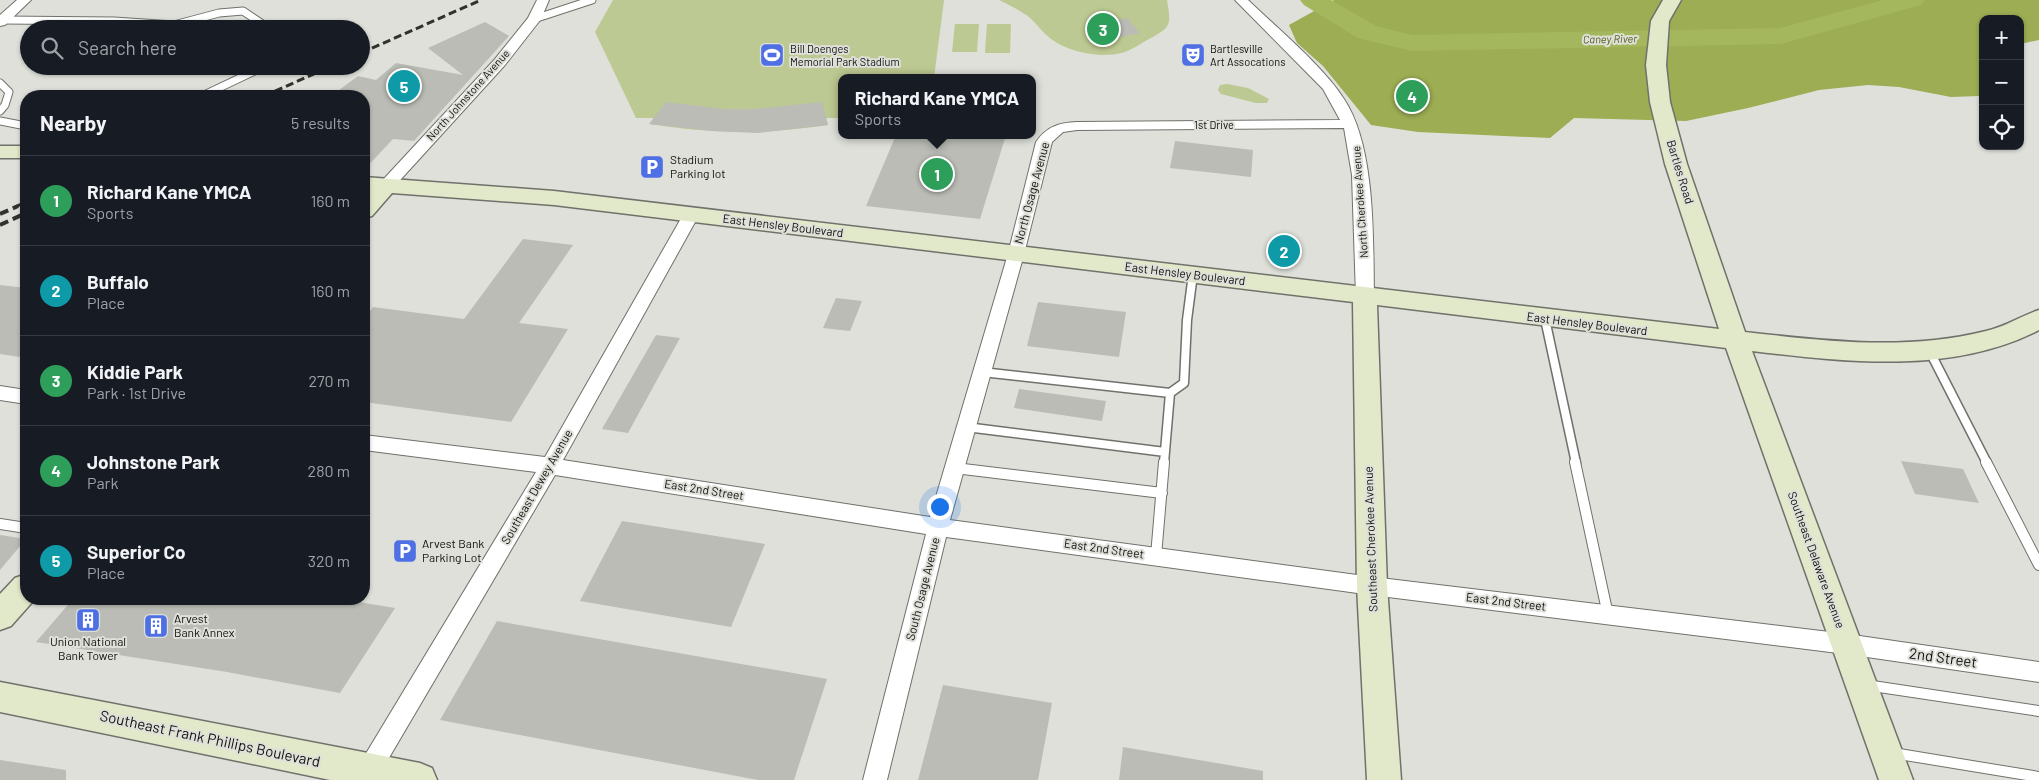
<!DOCTYPE html>
<meta charset="utf-8">
<style>
:root{--surface:#171b24;--page:#20242c;--text:#f1f3f6;--muted:#9ea1a6;--line:#363941;--accent:#4f70e5}
body{margin:0;font-family:Barlow,sans-serif;background:var(--page);color:var(--text)}
.controls{position:absolute;right:15px;top:15px;display:grid;overflow:hidden;border-radius:10px;box-shadow:0 1px 4px #0004}
.controls button{width:45px;height:45px;display:grid;place-items:center;padding:0;border:0;border-bottom:1px solid var(--line);background:var(--surface);color:var(--text);font:25px sans-serif}
.you{position:absolute;left:939px;top:506px;width:18px;height:18px;margin:-12px;border:4px solid #fff;border-radius:50%;background:#1a73e8;box-shadow:0 0 0 8px #1a73e833}
.badge{display:grid;place-items:center;width:32px;height:32px;border-radius:50%;background:var(--accent);color:#fff;font-size:16px;font-weight:700}
.pin{position:absolute;translate:-50% -50%;border:2px solid #fff;box-shadow:0 1px 5px #0006}
.popup{position:absolute;left:838px;top:74px;width:198px;height:65px;box-sizing:border-box;display:grid;place-content:center;border-radius:10px;background:var(--surface);filter:drop-shadow(0 1px 4px #0005);font-size:16px;white-space:nowrap;color:var(--muted)}
.popup b{font-size:19px;color:var(--text)}
.popup::after{content:'';position:absolute;left:50%;top:100%;margin-left:-10px;border:10px solid transparent;border-top-color:var(--surface)}
.list{margin:0;padding:0;list-style:none}
h2{display:flex;justify-content:space-between;align-items:center;height:65px;margin:0;padding:0 20px;font-size:21px}
h2 small{font-size:16px;font-weight:400;color:var(--muted)}
.list li{display:grid;grid-template-columns:32px 1fr auto;gap:15px;align-items:center;box-sizing:border-box;height:90px;padding:0 20px;border-top:1px solid var(--line)}
.list b{display:block;font-size:19px;white-space:nowrap}
.list p{margin:0;font-size:16px;white-space:nowrap;color:var(--muted)}
.list em{font-size:16px;font-style:normal;color:var(--muted)}
.icon{flex:none;width:28px;height:28px;fill:none;stroke:currentColor;stroke-width:2;stroke-linecap:round;stroke-linejoin:round}
.map{position:relative;flex:none;width:2039px;height:780px;overflow:hidden}
.search{position:absolute;background:var(--surface);box-shadow:0 1px 4px #0004;left:20px;top:20px;width:350px;height:55px;display:flex;align-items:center;gap:12px;box-sizing:border-box;padding:0 18px;border-radius:28px;color:var(--muted);font-size:19px}
.panel{position:absolute;background:var(--surface);box-shadow:0 1px 4px #0004;left:20px;top:90px;width:350px;height:515px;border-radius:20px}
.map>svg:first-child{display:block}
.green{fill:#bdc992}
.forest{fill:#9cad53}
.lines{fill:none;stroke-linecap:round;stroke-linejoin:round}
.river{fill:#a5b75d;fill-rule:evenodd}
.building{fill:#babcb5}
.lane-far2-casing{stroke:#70716b;stroke-width:9}
.lane-far1-casing{stroke:#70716b;stroke-width:11}
.lane-casing{stroke:#70716b;stroke-width:12}
.street-casing{stroke:#70716b;stroke-width:2}
.secondary-casing{stroke:#70716b;stroke-width:3}
.lane-far2{stroke:#fff;stroke-width:7}
.lane-far1{stroke:#fff;stroke-width:8}
.lane{stroke:#fff;stroke-width:10}
.street{fill:#fff;fill-rule:evenodd}
.secondary{fill:#e2e8ca;fill-rule:evenodd}
.rail-far1{stroke:#30322f;stroke-width:3;stroke-dasharray:8 4;stroke-linecap:butt}
.rail{stroke:#30322f;stroke-width:4;stroke-dasharray:9 5;stroke-linecap:butt}
.labels{text-anchor:middle;stroke-width:4;stroke-linejoin:round;paint-order:stroke}
.far-water-label{font-size:11px;font-style:italic;fill:#525d1c;stroke:#dee0d9}
.far-poi-label{font-size:11px;fill:#10110f;stroke:#dee0d9;text-anchor:start}
.far-street-label{font-size:11px;fill:#10110f;stroke:#dee0d9}
.poi-label{font-size:12px;fill:#10110f;stroke:#dee0d9;text-anchor:start}
.street-label{font-size:12px;fill:#10110f;stroke:#dee0d9}
.near-street-label{font-size:15px;fill:#10110f;stroke:#dee0d9}
</style>
<div class="map">
<svg width="2039" height="780" viewBox="0 0 2039 780">
<rect width="100%" height="100%" fill="#dee0d9"/>
<path class="green" d="M613 0H944L934 78H842V118H826L828 125C768 134 710 134 650 124L654 118H636L595 32Z
M999 0H1167C1171 24 1172 27 1149 39 1142 43 1133 49 1125 52 1103 59 1070 53 1051 39 1043 33 1037 24 1029 17 1020 10 1009 5 999 0Z
M955 24H979L977 52H952Z
M987 24H1011L1010 53H985Z
M1227 84 1248 88 1269 99 1267 103H1256L1221 94 1218 90 1220 85Z"/>
<path class="forest" d="M1334 0H2039V40L2020 44V19H1983V78L1979 96 1951 97 1899 87 1868 85 1819 90 1748 108 1686 121 1574 118 1550 138 1418 132 1371 125 1323 66 1297 43 1289 25Z"/>
<g class="lines">
<path class="river" d="M1300 0H1331L1376 26 1412 35 1780 28 1883 0H1925L1921 5 1781 44 1412 51 1358 38 1304 5Z"/>
</g>
<path class="building" d="M1127 18 1140 33 1101 41 1088 27Z
M485 22 509 36 414 141 393 139 364 170V96H331L358 76 376 80 396 63 463 75 428 48Z
M666 102 725 109H755L822 102 828 125 758 133 712 131 649 124Z
M896 135H1006L980 219 866 206Z
M1175 141 1253 150 1251 177 1170 168Z
M523 239 573 245 519 323 568 329 511 422 364 402V319L373 307 464 319Z
M0 285 26 288V358L0 354Z
M836 298 862 301 850 331 823 328Z
M1038 302 1126 312 1119 357 1027 346Z
M656 335 680 338 628 433 602 429Z
M1019 389 1106 401 1102 421 1014 408Z
M1901 461 1963 469 1979 503 1915 494Z
M622 521 765 544 731 627 580 601Z
M0 535 26 539 0 570Z
M73 599H340L395 608 340 693 227 672 36 642Z
M497 621 827 679 794 780H758L440 720Z
M943 685 1052 703 1038 780H918Z
M1123 747 1263 771V780H1119Z
M0 760 66 770V780H0Z"/>
<g class="lines">
<defs>
<path id="lane-far2" d="M534 19 592 0
M3 20 114 21 174 25 219 13 243 11 270 29
M0 83 9 92 5 105 0 111
M202 96 265 66
M0 121 26 126"/>
<path id="lane-far1" d="M1545 319 1576 463
M1929 350 1987 463
M982 372 1170 393 1184 383 1187 320 1193 274
M966 427 1165 452
M1164 463 1170 393"/>
<path id="lane" d="M1575 462 1608 615
M1986 462 2039 565
M955 468 1162 493
M0 524 26 528
M1156 556 1164 462
M1866 685 2039 711
M1893 753 2039 777"/>
<path id="street" d="M17 0H31L5 25 0 26V15Z
M537 0H549L541 19 505 65 392 189H380L378 186 380 183 495 59 528 18Z
M1235 0H1248C1277 28 1323 66 1344 99 1376 147 1373 240 1374 297L1371 301H1359L1356 297 1352 175 1344 128 1077 130 1063 132 1052 142 1024 254 950 520 1372 577 1846 634 2039 662V682L1846 654 1372 595 946 537 887 780H863L926 534 555 475 376 780H350L536 472 364 450V435L545 457 683 215 685 211H697L699 215 563 460 930 517 1008 254 1036 142C1047 126 1059 123 1077 122L1340 120 1323 89Z
M0 386 26 390V404L0 400Z"/>
<path id="secondary" d="M1663 0H1681L1669 21 1666 65 1670 102 1687 164 1745 332C1826 341 1906 351 1986 331 2005 327 2021 316 2039 310V330C1951 375 1846 362 1752 351L1913 780H1879L1726 348 1377 305 1387 586 1401 780H1367L1357 586 1353 302 554 205 392 193 372 216 364 218V197L369 191H364V177L554 191 1719 329 1665 164 1650 102 1646 65 1651 21Z
M0 146H26V158H0Z
M26 574V599H35L11 626 0 630V594L15 578Z
M0 682 420 763 432 768 437 780H330L0 712Z"/>
</defs>
<use href="#lane-far2" class="lane-far2-casing"/>
<use href="#lane-far1" class="lane-far1-casing"/>
<use href="#lane" class="lane-casing"/>
<use href="#street" class="street-casing"/>
<use href="#secondary" class="secondary-casing"/>
<use href="#lane-far2" class="lane-far2"/>
<use href="#lane-far1" class="lane-far1"/>
<use href="#lane" class="lane"/>
<use href="#street" class="street"/>
<use href="#secondary" class="secondary"/>
<path class="rail-far1" d="M361 53 481 0
M264 96 332 66
M15 207 26 202"/>
<path class="rail" d="M0 214 18 206
M0 225 26 213"/>
</g>
<defs>
<symbol id="stadium-square" viewBox="-11 -11 22 22"><rect x="-9" y="-9" width="18" height="18" rx="4" fill="#4f70e5" stroke="#dee0d9"/><path d="M0-5a6.5 5 0 1 0 0 10a6.5 5 0 1 0 0-10ZM-3.5-1.8h7v3.6h-7Z" fill="#fff"/></symbol>
<symbol id="theatre-square" viewBox="-11 -11 22 22"><rect x="-9" y="-9" width="18" height="18" rx="4" fill="#4f70e5" stroke="#dee0d9"/><path d="M-5-5.5Q0-4 5-5.5V0Q5 5 0 6Q-5 5-5 0ZM-3.3-2.5H-1v1.5H-3.3ZM1-2.5H3.3v1.5H1ZM-2.8 1Q0 5.5 2.8 1Z" fill="#fff"/></symbol>
<symbol id="parking-square" viewBox="-11 -11 22 22"><rect x="-9" y="-9" width="18" height="18" rx="4" fill="#4f70e5" stroke="#dee0d9"/><path d="M-3.5-5.5H1a3.5 3.5 0 0 1 0 7H-1V5.5H-3.5ZM-1-3.4V-.6H.8a1.4 1.4 0 0 0 0-2.8Z" fill="#fff"/></symbol>
<symbol id="building-square" viewBox="-11 -11 22 22"><rect x="-9" y="-9" width="18" height="18" rx="4" fill="#4f70e5" stroke="#dee0d9"/><path d="M-4-6H4V6H1V3H-1V6H-4ZM-2.5-4.3h1.7v1.8h-1.7ZM.8-4.3h1.7v1.8H.8ZM-2.5-1h1.7V.8h-1.7ZM.8-1h1.7V.8H.8Z" fill="#fff"/></symbol>
</defs>
<g fill-rule="evenodd">
<use href="#stadium-square" x="758" y="41" width="28" height="28"/>
<use href="#theatre-square" x="1179" y="41" width="28" height="28"/>
<use href="#parking-square" x="638" y="153" width="28" height="28"/>
<use href="#parking-square" x="391" y="537" width="28" height="28"/>
<use href="#building-square" x="74" y="606" width="28" height="28"/>
<use href="#building-square" x="142" y="612" width="28" height="28"/>
</g>
<g class="labels">
<g class="far-water-label">
<text transform="translate(1610 39) rotate(-1)" y="4">Caney River</text>
</g>
<g class="far-poi-label">
<text x="790" y="53">Bill Doenges<tspan x="790" dy="13">Memorial Park Stadium</tspan></text>
<text x="1210" y="53">Bartlesville<tspan x="1210" dy="13">Art Assocations</tspan></text>
</g>
<g class="far-street-label">
<text transform="translate(468 95) rotate(-48)" y="4">North Johnstone Avenue</text>
<text x="1214" y="129">1st Drive</text>
<text transform="translate(1360 202) rotate(-94)" y="4">North Cherokee Avenue</text>
</g>
<g class="poi-label">
<text x="670" y="164">Stadium<tspan x="670" dy="14">Parking lot</tspan></text>
<text x="422" y="548">Arvest Bank<tspan x="422" dy="14">Parking Lot</tspan></text>
<text x="174" y="623">Arvest<tspan x="174" dy="14">Bank Annex</tspan></text>
<text x="88" y="646" text-anchor="middle">Union National<tspan x="88" dy="14">Bank Tower</tspan></text>
</g>
<g class="street-label">
<text transform="translate(1680 172) rotate(73)" y="4">Bartles Road</text>
<text transform="translate(1032 193) rotate(-75)" y="4">North Osage Avenue</text>
<text transform="translate(783 226) rotate(7)" y="4">East Hensley Boulevard</text>
<text transform="translate(1185 274) rotate(7)" y="4">East Hensley Boulevard</text>
<text transform="translate(1587 324) rotate(7)" y="4">East Hensley Boulevard</text>
<text transform="translate(537 487) rotate(-60)" y="4">Southeast Dewey Avenue</text>
<text transform="translate(704 490) rotate(9)" y="4">East 2nd Street</text>
<text transform="translate(1371 539) rotate(-92)" y="4">Southeast Cherokee Avenue</text>
<text transform="translate(1104 549) rotate(8)" y="4">East 2nd Street</text>
<text transform="translate(1816 560) rotate(70)" y="4">Southeast Delaware Avenue</text>
<text transform="translate(923 589) rotate(-76)" y="4">South Osage Avenue</text>
<text transform="translate(1506 602) rotate(7)" y="4">East 2nd Street</text>
</g>
<g class="near-street-label">
<text transform="translate(1943 658) rotate(8)" y="5">2nd Street</text>
<text transform="translate(210 739) rotate(12)" y="5">Southeast Frank Phillips Boulevard</text>
</g>
</g>
</svg>
<div class="controls">
<button>+</button>
<button>−</button>
<button><svg class="icon" aria-label="locate" viewBox="0 0 24 24"><circle cx="12" cy="12" r="6"/><path d="M12 2v4M12 18v4M2 12h4M18 12h4"/></svg></button>
</div>
<div class="you"></div>
<div class="pin badge" style="left:937px;top:174px;background:#2e9e5b">1</div>
<div class="popup"><b>Richard Kane YMCA</b>Sports</div>
<div class="pin badge" style="left:1284px;top:251px;background:#0f9aa8">2</div>
<div class="pin badge" style="left:1103px;top:29px;background:#2e9e5b">3</div>
<div class="pin badge" style="left:1412px;top:96px;background:#2e9e5b">4</div>
<div class="pin badge" style="left:404px;top:86px;background:#0f9aa8">5</div>
<div class="search"><svg class="icon" aria-label="search" viewBox="0 0 24 24"><circle cx="10" cy="10" r="6"/><path d="M15 15l6 6"/></svg>Search here</div>
<section class="panel">
<h2>Nearby<small>5 results</small></h2>
<ul class="list">
<li><span class="badge" style="background:#2e9e5b">1</span><div><b>Richard Kane YMCA</b><p>Sports</p></div><em>160 m</em></li>
<li><span class="badge" style="background:#0f9aa8">2</span><div><b>Buffalo</b><p>Place</p></div><em>160 m</em></li>
<li><span class="badge" style="background:#2e9e5b">3</span><div><b>Kiddie Park</b><p>Park · 1st Drive</p></div><em>270 m</em></li>
<li><span class="badge" style="background:#2e9e5b">4</span><div><b>Johnstone Park</b><p>Park</p></div><em>280 m</em></li>
<li><span class="badge" style="background:#0f9aa8">5</span><div><b>Superior Co</b><p>Place</p></div><em>320 m</em></li>
</ul>
</section>
</div>
